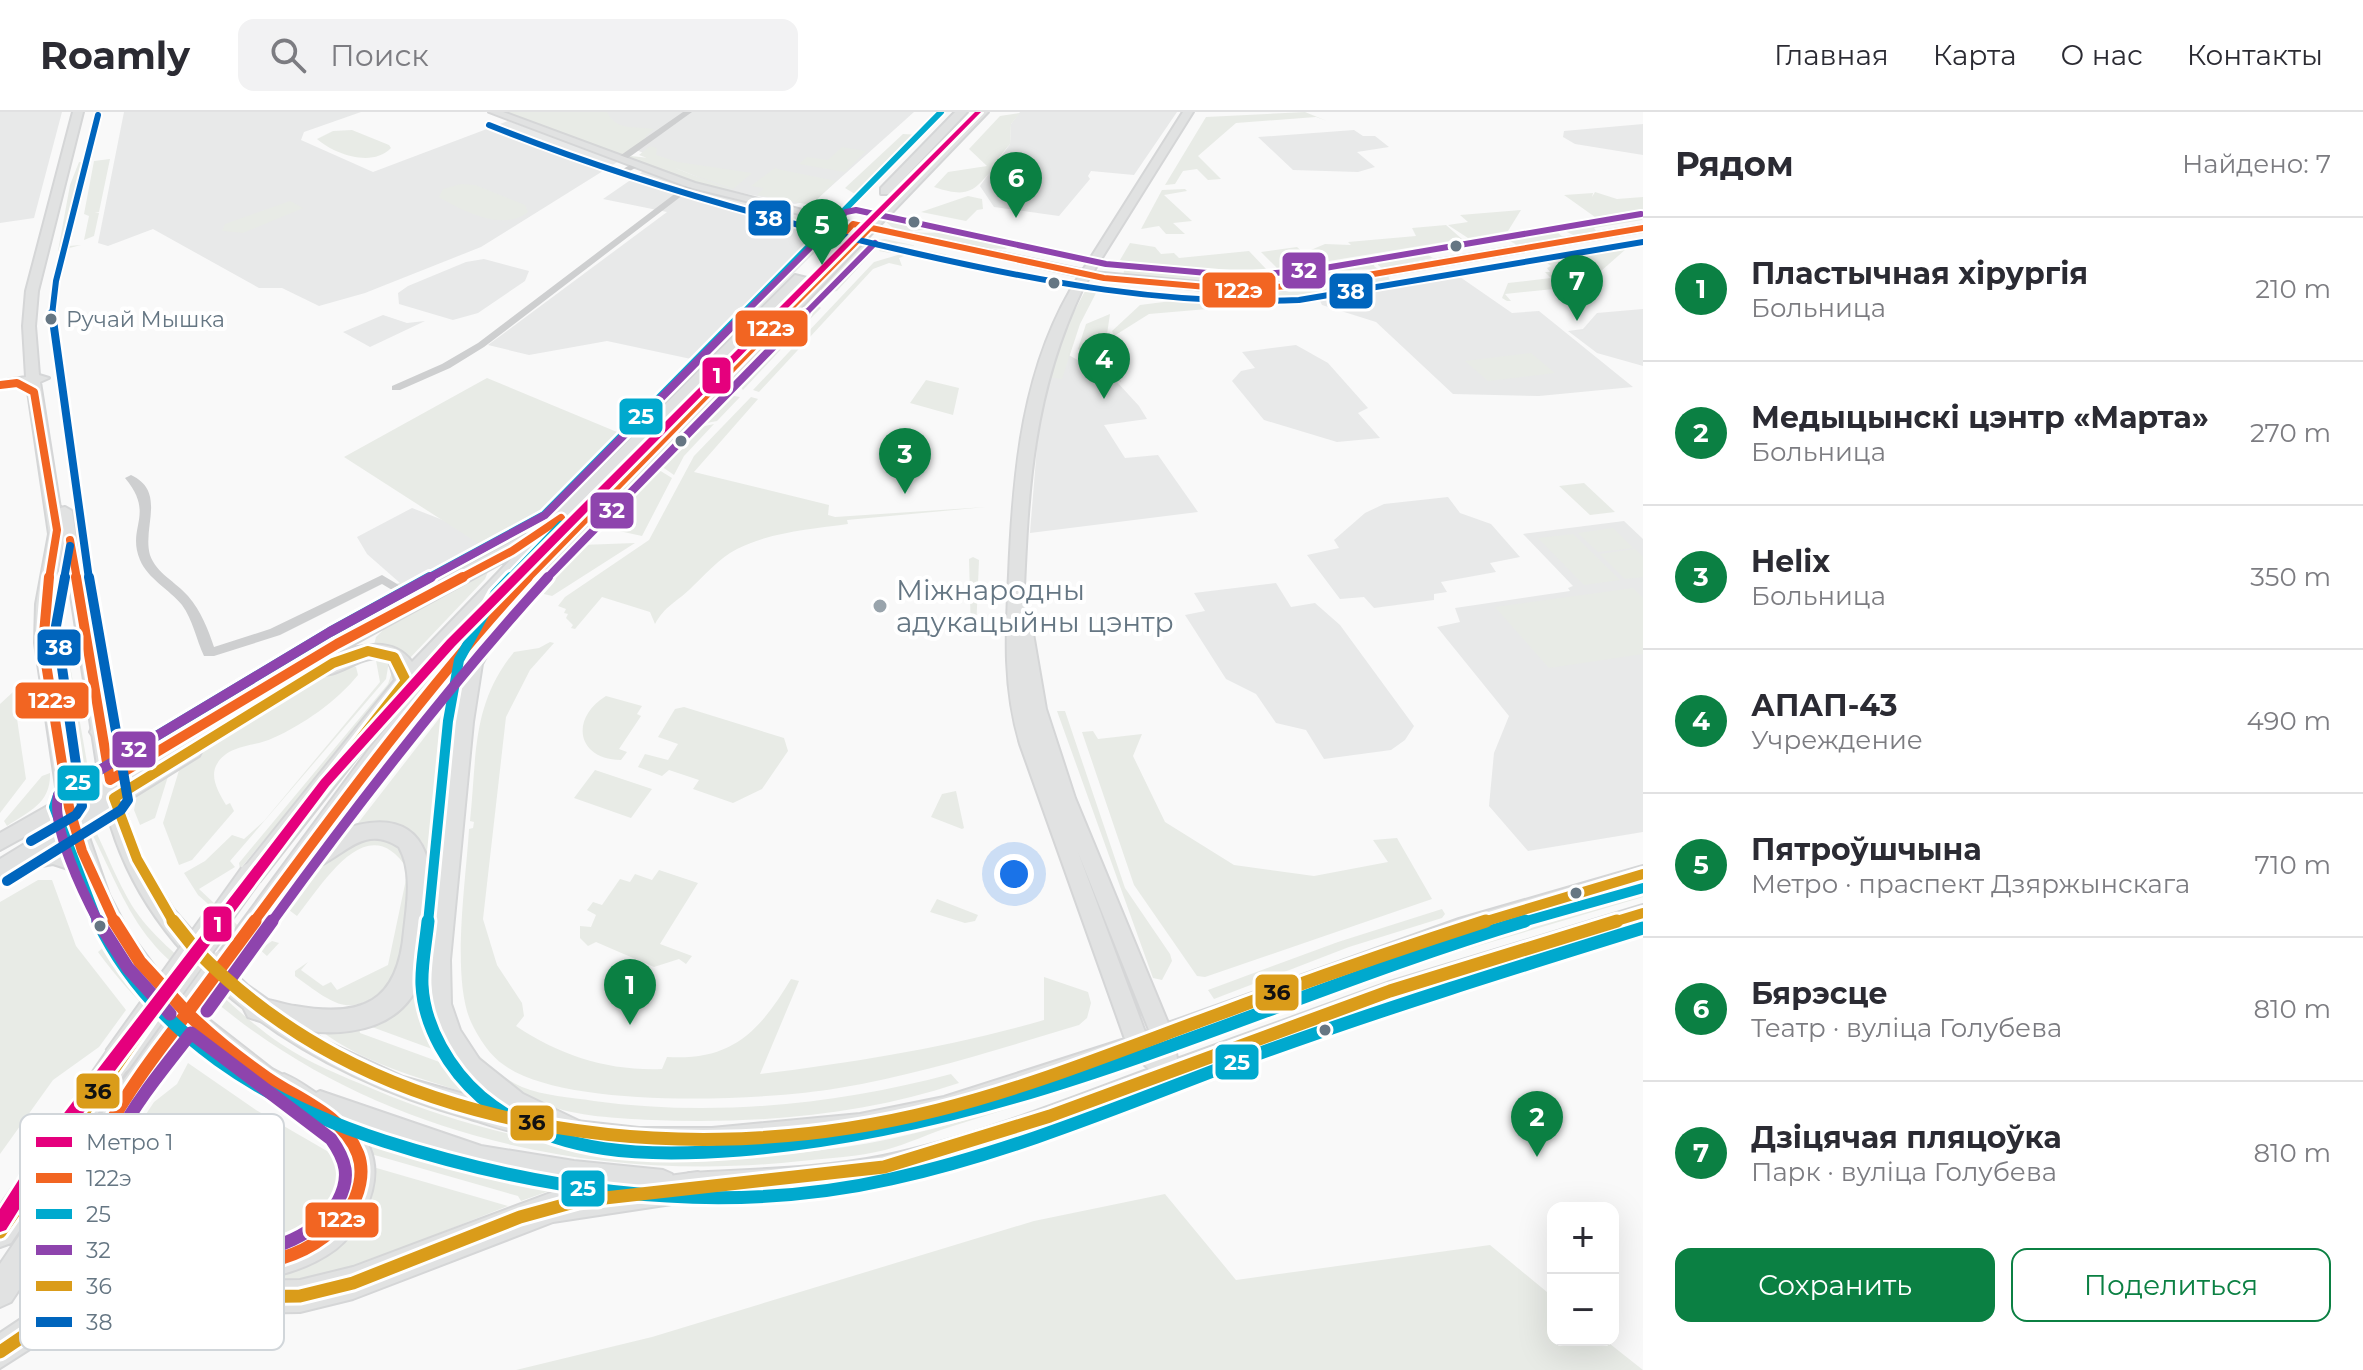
<!DOCTYPE html>
<html lang="ru">
<meta charset="utf-8">
<style>
:root{--surface:#fff;--page:#f2f2f3;--text:#2b2b33;--muted:#7c7c81;--line:#e1e1e2;--accent:#0b8043}
body{margin:0;font-family:Montserrat,sans-serif;background:var(--page);color:var(--text)}
.controls{position:absolute;right:24px;bottom:24px;display:grid;overflow:hidden;border-radius:16px;box-shadow:0 8px 32px #0002}
.controls button{width:72px;height:72px;display:grid;place-items:center;padding:0;border:0;border-bottom:2px solid var(--line);background:var(--surface);color:var(--text);font:40px sans-serif}
.you{position:absolute;left:1014px;top:762px;width:28px;height:28px;margin:-20px;border:6px solid #fff;border-radius:50%;background:#1a73e8;box-shadow:0 0 0 12px #1a73e833}
.badge{display:grid;place-items:center;width:52px;height:52px;border-radius:50%;background:var(--accent);color:#fff;font-size:26px;font-weight:700}
.pin{position:absolute;translate:-50% -66px;filter:drop-shadow(0 2px 4px #0008)}
.pin::after{content:'';position:absolute;top:42px;width:28px;height:24px;background:inherit;clip-path:polygon(0 0,100% 0,50% 100%)}
.list{margin:0;padding:0;list-style:none}
h2{display:flex;justify-content:space-between;align-items:center;height:104px;margin:0;padding:0 32px;font-size:34px}
h2 small{font-size:26px;font-weight:400;color:var(--muted)}
.list li{display:grid;grid-template-columns:52px 1fr auto;gap:24px;align-items:center;box-sizing:border-box;height:144px;padding:0 32px;border-top:2px solid var(--line)}
.list b{display:block;font-size:30px;white-space:nowrap}
.list p{margin:0;font-size:26px;white-space:nowrap;color:var(--muted)}
.list em{font-size:26px;font-style:normal;color:var(--muted)}
.actions{display:flex;gap:16px;padding:24px 32px}
.actions a{flex:1;padding:18px 0;border:2px solid var(--accent);border-radius:16px;text-align:center;font-size:28px;color:var(--accent)}
.actions .main{background:var(--accent);color:#fff}
.icon{flex:none;width:44px;height:44px;fill:none;stroke:currentColor;stroke-width:2;stroke-linecap:round;stroke-linejoin:round}
.map{position:relative;flex:none;width:1643px;height:1258px;overflow:hidden}
header{display:flex;align-items:center;gap:48px;box-sizing:border-box;height:112px;padding:0 40px;background:var(--surface);border-bottom:2px solid var(--line)}
header strong{font-size:38px}
nav{display:flex;gap:44px;margin-inline-start:auto;font-size:28px}
.search{width:560px;height:72px;background:var(--page);display:flex;align-items:center;gap:20px;box-sizing:border-box;padding:0 28px;border-radius:16px;color:var(--muted);font-size:30px}
main{display:flex}
aside{flex:1;background:var(--surface)}
.map>svg:first-child{display:block}
.built{fill:#e8e9e9}
.green{fill:#e8ebe6}
.lines{fill:none;stroke-linecap:round;stroke-linejoin:round}
.secondary-casing{stroke:#d5d6d7;stroke-width:4}
.primary-casing{stroke:#d5d6d7;stroke-width:4}
.street{fill:#cecfd0;fill-rule:evenodd}
.secondary{fill:#e1e2e2;fill-rule:evenodd}
.primary{fill:#e1e2e2;fill-rule:evenodd}
.primary-bridge-far1-casing{stroke:#d5d6d7;stroke-width:26;stroke-linecap:butt}
.primary-bridge-casing{stroke:#d5d6d7;stroke-width:33;stroke-linecap:butt}
.primary-bridge-far1{stroke:#e1e2e2;stroke-width:22}
.primary-bridge{stroke:#e1e2e2;stroke-width:29}
.bus-1-far3-casing{stroke:#fff;stroke-width:10}
.bus-1-far2-casing{stroke:#fff;stroke-width:13}
.bus-1-far1-casing{stroke:#fff;stroke-width:16}
.bus-1-casing{stroke:#fff;stroke-width:19}
.bus-2-far3-casing{stroke:#fff;stroke-width:10}
.bus-2-far2-casing{stroke:#fff;stroke-width:13}
.bus-2-far1-casing{stroke:#fff;stroke-width:16}
.bus-2-casing{stroke:#fff;stroke-width:19}
.bus-3-far3-casing{stroke:#fff;stroke-width:10}
.bus-3-far2-casing{stroke:#fff;stroke-width:13}
.bus-3-far1-casing{stroke:#fff;stroke-width:16}
.bus-3-casing{stroke:#fff;stroke-width:19}
.bus-4-far1-casing{stroke:#fff;stroke-width:16}
.bus-4-casing{stroke:#fff;stroke-width:19}
.bus-5-far2-casing{stroke:#fff;stroke-width:10}
.bus-5-far1-casing{stroke:#fff;stroke-width:13}
.bus-5-casing{stroke:#fff;stroke-width:16}
.bus-1-far3{stroke:#f26522;stroke-width:6}
.bus-1-far2{stroke:#f26522;stroke-width:8}
.bus-1-far1{stroke:#f26522;stroke-width:10}
.bus-1{stroke:#f26522;stroke-width:13}
.bus-2-far3{stroke:#00a9ce;stroke-width:6}
.bus-2-far2{stroke:#00a9ce;stroke-width:8}
.bus-2-far1{stroke:#00a9ce;stroke-width:10}
.bus-2{stroke:#00a9ce;stroke-width:13}
.bus-3-far3{stroke:#8e44ad;stroke-width:6}
.bus-3-far2{stroke:#8e44ad;stroke-width:8}
.bus-3-far1{stroke:#8e44ad;stroke-width:10}
.bus-3{stroke:#8e44ad;stroke-width:13}
.bus-4-far1{stroke:#da9c1a;stroke-width:10}
.bus-4{stroke:#da9c1a;stroke-width:13}
.bus-5-far2{stroke:#0065bd;stroke-width:6}
.bus-5-far1{stroke:#0065bd;stroke-width:8}
.bus-5{stroke:#0065bd;stroke-width:10}
.metro-1-casing{stroke:#fff;stroke-width:6}
.metro-1{fill:#e5007d;fill-rule:evenodd}
.bus-dot{fill:#657683;stroke:#fff;stroke-width:3}
.poi-dot{fill:#99a4ac;stroke:#fff;stroke-width:3}
.labels{text-anchor:middle;stroke-width:8;stroke-linejoin:round;paint-order:stroke}
.far-bus-label{font-size:22px;fill:#657683;stroke:#fff;text-anchor:start}
.poi-label{font-size:28px;fill:#657683;stroke:#fff;text-anchor:start}
.key{fill:#fff;stroke:#d1d6da;stroke-width:2}
.key-label{font-size:22px;fill:#657683}
.line-badge{stroke:#fff;stroke-width:3}
.badge-label{font-size:22px;text-anchor:middle;font-weight:bold;fill:#fff}
.pale-badge-label{font-size:22px;text-anchor:middle;font-weight:bold;fill:#111}
</style>
<header>
<strong>Roamly</strong>
<div class="search"><svg class="icon" aria-label="search" viewBox="0 0 24 24"><circle cx="10" cy="10" r="6"/><path d="M15 15l6 6"/></svg>Поиск</div>
<nav><a>Главная</a><a>Карта</a><a>О нас</a><a>Контакты</a></nav>
</header>
<main>
<div class="map">
<svg width="1643" height="1258" viewBox="0 0 1643 1258">
<rect width="100%" height="100%" fill="#f9f9f9"/>
<path class="built" d="M0 0H62L34 106 0 111Z
M124 0H361L304 20 301 28 373 60 508 9 619 49 481 135 365 181 319 194 282 176H259L153 117 108 134 98 131Z
M537 0H914L817 87 795 92 724 77 632 36Z
M1020 0H1177L1134 63 1091 59 1088 64 1090 67 1059 104 994 95 980 74 1010 32 1011 12Z
M1643 12V43L1575 32 1563 25 1564 19Z
M1354 18 1363 24H1375L1389 35 1357 40 1375 55 1358 60 1293 58 1258 25Z
M645 58 701 79 831 111 838 117 705 250 607 229 529 243 488 233 667 100 603 87Z
M484 147 529 159 525 169 478 201 453 208 399 192 398 181 408 174 466 150Z
M1460 165 1512 201 1539 199 1633 275 1539 284 1453 282 1376 210 1322 193 1320 189Z
M1643 197V254L1597 241 1568 219 1583 217 1597 201Z
M383 203 407 211 425 209 370 235 343 220Z
M1296 233 1328 251 1368 296 1358 301 1380 326 1337 330 1264 308 1232 269 1241 259 1255 256 1242 240Z
M1058 237 1117 270 1139 294 1147 307 1104 313 1125 346 1158 343 1198 400 1030 421 1041 284Z
M1448 385 1460 401 1491 412 1520 445 1490 451 1496 460 1441 470 1447 480 1434 482V488L1374 496 1364 485 1340 487 1307 443 1339 436 1334 428 1365 401 1384 392Z
M412 396 448 410 493 434 414 476 400 471 367 442 357 425Z
M1624 409 1643 427V720L1528 739 1489 694 1494 641 1509 604 1437 515 1460 510 1455 496 1570 479 1568 476 1573 474 1523 422Z
M1276 471 1291 495 1315 491 1340 513 1414 614 1405 628 1391 638 1324 647 1306 618 1276 611 1256 582 1226 567 1185 503 1205 499 1194 481Z"/>
<path class="green" d="M497 0H607C616 19 633 14 654 17L645 25 648 27 619 44Z
M1305 0 1327 9 1316 5 1236 11 1198 44 1221 67 1208 68 1197 57 1183 59 1175 72 1165 73 1206 5Z
M1020 1 1011 12 1010 32 996 49 1000 50C975 74 975 89 934 75L948 60 987 54 969 37 1000 4Z
M352 18 389 33 391 36C372 56 334 42 317 27L333 19Z
M903 22 921 23 873 70 855 82 845 76Z
M650 34 657 36 656 43 678 50 752 61 733 77 639 43Z
M842 35 866 39 845 60 799 52 807 45 828 48Z
M631 44 649 46 737 80 724 81 626 48Z
M110 47 99 100 95 101H99L94 124 84 128 89 104 84 102 94 49Z
M79 50 87 51 81 54 72 99 76 100 70 107 65 127 70 128 69 134 81 133 58 139 70 73Z
M776 55 777 57 836 69 811 93 757 83 764 76 751 74Z
M475 73 525 93 528 100C504 120 462 99 439 85L443 77 461 72Z
M1185 77 1187 79 1164 83 1192 109 1173 111 1185 122H1166L1159 114 1141 117 1162 78Z
M1595 80 1617 87 1643 85V97L1595 105 1564 83 1593 81 1592 85Z
M968 84 982 87 983 97 977 98 966 109 921 100Z
M290 89 303 96 243 121 222 119 225 112Z
M1521 98 1508 119 1468 126 1448 113 1468 110 1460 103Z
M1643 101 1642 108 1594 116 1597 120 1573 123 1557 115Z
M891 103 903 105 899 112 912 107 924 118 908 119C937 125 985 112 1007 137L984 136 893 116 886 110Z
M1446 113 1462 127 1317 151 1306 140 1325 132 1351 133 1348 130 1416 124 1412 116Z
M1552 116 1563 125 1517 133 1503 125Z
M885 127 917 134 896 131 907 136 890 141 879 139 885 133 880 132 837 179 824 181 820 177 865 130Z
M1643 127V135L1626 137 1584 174 1505 182 1511 189H1507L1502 186 1508 171 1551 166 1545 160H1550L1547 156 1551 154 1540 146Z
M1130 131 1155 135 1161 142 1174 141 1179 146 1249 139 1267 158 1212 159 1122 149 1120 148Z
M1297 135 1315 151 1278 157 1261 140Z
M918 137 949 143 914 140 899 146 902 154 889 151 873 157 759 280 753 278 874 150Z
M1420 138 1433 146 1382 156 1378 153 1377 145Z
M1376 145 1374 154 1378 157 1351 158 1354 161 1345 159 1349 162 1340 163 1336 160 1338 163 1330 165 1327 159 1321 162 1325 166 1292 169 1280 161Z
M1131 154 1213 163 1274 162 1280 170 1239 174 1123 163 1125 155Z
M1388 164 1390 168 1297 183 1217 186 1294 179Z
M1085 179 1096 181 1080 212 1062 267 1048 265 1066 215Z
M1187 187 1213 189 1219 196 1149 202 1114 224 1112 219 1140 193Z
M809 188 804 195 809 196 815 190 821 196 806 211 793 212 800 206 795 204 780 219 787 231 743 278 733 265Z
M1110 202 1104 243 1113 248 1121 270 1088 252 1089 245 1078 237 1086 212Z
M1531 241 1555 261 1488 269 1465 249Z
M487 266 617 320 573 377 546 404 498 437 479 442 411 479 396 472 410 467 422 471 484 435 344 345Z
M926 268 959 276 953 303 910 291Z
M728 283 740 285 717 309 691 314 716 286Z
M751 285 758 287 694 360 829 393 828 403 835 405 986 395 847 408 848 412C811 417 771 420 737 437 719 446 704 464 689 478 675 491 665 494 655 512L650 500 602 485 575 517 571 516 573 513 566 506 568 502 564 501 566 497 558 494 565 485 649 428 694 344Z
M714 312 684 344 674 363 661 354 696 316Z
M659 358 672 366 642 424 601 415Z
M1584 371 1615 400 1590 403 1559 374Z
M1613 416 1633 436 1598 440 1578 421Z
M1573 422 1620 468 1584 473 1538 426Z
M64 426V519L89 662 85 666 53 510 54 483Z
M635 431 552 484 544 482V474L581 433Z
M1635 437 1643 445V465L1625 467 1600 442Z
M973 445 979 448 976 519 971 523 969 447Z
M490 455 485 467 409 547 395 535 374 533 376 525 389 512Z
M1633 476 1643 486V542L1549 556 1495 495Z
M550 530 554 531 530 558 506 605 483 807 497 853 522 891 524 904 516 914C561 944 608 959 662 957L667 945C732 949 760 919 791 867L799 869 760 962C857 950 950 935 1044 908V865L1088 880 1091 891 1087 906 1079 913C999 937 921 962 839 976 764 989 565 998 504 953 490 944 478 925 471 910 451 865 466 769 469 717L473 716 474 710 470 709C477 644 471 593 514 540L539 536Z
M375 543 396 551 388 555 386 567 230 749 235 755 199 777 262 836 272 829 279 831 267 844 198 783 184 761 205 749 232 723 244 727 264 709 380 570Z
M348 552 356 555 358 563C337 589 303 613 273 626 255 635 229 632 217 652 209 665 219 681 226 693L230 691 234 699 192 748 179 753 163 711 180 655 177 653 333 555Z
M396 558 397 569 240 757 239 751 388 572 392 560Z
M456 559 459 563 455 578 446 579 341 715 342 720 331 724 329 720Z
M13 580 26 667 0 701V592Z
M606 584 642 594 637 602 641 604 619 637 627 640 621 648C576 647 570 606 606 584Z
M461 585 439 927 443 941 372 915C380 889 412 871 423 846 429 834 426 812 427 798 432 725 430 714 355 715L455 586Z
M684 595 784 626 788 639 762 677 733 691 693 677 699 668 669 658 662 664 638 655 645 642 668 648 678 632 658 625 675 597Z
M1057 599H1065L1125 776 1170 842 1172 849 1162 868 1153 866Z
M1093 619 1098 627 1142 622 1133 644 1165 710 1234 753 1314 764 1388 750 1373 728 1397 726 1432 787 1205 865 1197 864 1134 773 1082 620Z
M170 658 155 706 140 713 134 698 137 683Z
M595 658 652 677 631 706 574 686Z
M50 661C51 691 30 699 7 714L4 709 42 664Z
M956 679 964 716 962 717 931 705 942 682Z
M97 722C108 745 118 770 131 792 150 823 181 846 207 870 230 891 254 914 281 932 309 951 342 964 373 977 523 1041 685 1059 845 1035 940 1021 1033 987 1123 955L1125 957C1068 978 1011 996 953 1014 930 1021 908 1032 885 1038 858 1045 829 1046 801 1049 586 1073 350 1018 190 867 177 855 162 843 151 829 126 799 111 759 93 724Z
M366 724 399 730 411 743 402 867C350 904 345 901 295 864V859L308 850 301 858 323 874 331 870 337 878 388 853 408 758C368 694 324 771 297 804L289 798 326 748Z
M659 758 698 771 660 832 692 844 686 852 679 847 654 855 596 830 588 834 580 826V814L591 815 596 803 587 798 593 790 602 793 620 767 630 770 635 762 652 768Z
M38 768H52L76 834 126 898 99 935 53 968 0 1042V790Z
M1643 778V785L1410 854 1206 930 1204 928 1359 870 1405 848Z
M937 787 978 803 975 809 965 811 930 800Z
M1442 797 1445 802 1442 806 1349 835 1214 887 1208 878 1338 830Z
M106 833C166 912 242 971 330 1016L334 1029C243 979 160 925 98 840Z
M359 916 360 921 445 952 452 949 489 982 482 986C428 968 366 954 320 918L335 920Z
M473 938C488 952 503 967 522 975 544 984 570 985 594 989 713 1005 835 993 951 962L959 971C861 1004 755 1012 652 1008 616 1006 578 1005 544 992 516 981 492 960 468 941Z
M188 951 256 998 327 1039 343 1058 354 1056 341 1100 274 1144 119 1141 95 1116 100 1113 96 1103 103 1067 154 990 177 972Z
M364 1018 484 1058 553 1073 552 1078 521 1089 518 1084 371 1042Z
M373 1055 508 1094 351 1156 311 1166 16 1211 67 1130 93 1154 107 1159 287 1158Z
M1165 1082 1236 1168 1490 1133 1553 1185V1228H1605L1643 1258H516L652 1225 1034 1109Z"/>
<g class="lines">
<defs>
<path id="secondary" d="M73 0H83L38 179 35 214 39 263 49 266 40 270 60 396 65 395 72 399 104 602 120 681 138 739 173 797 208 837 247 873 325 929 403 965 550 1006 554 1014 550 1022C532 1029 487 1012 468 1006 315 964 149 862 107 700L85 714 109 783 128 819 160 862 190 893 272 957 300 972 303 979 300 986 292 989C265 979 243 961 220 943 156 892 108 841 81 761L53 752 25 757 19 755 0 765V747L64 708 62 704 0 738V721L58 688 35 531 36 492 49 422 27 273 0 277V269L26 265 23 214 26 179ZM63 432 99 666 75 679 51 531 52 492ZM102 681V684L80 698 78 695ZM69 724 76 744 53 736 47 737Z
M489 0H503L695 71 858 112 853 115 688 75Z
M1183 0H1193L1093 160 1241 174 1321 168 1643 113V119L1321 174 1241 182 1089 166 1083 176C1031 285 1028 381 1023 499L1030 504 1046 597 1075 686 1168 911 1459 807 1643 754V770L1462 823 1174 929 1177 947 1390 870 1643 793V809L1392 888 1050 1015 951 1047 884 1066 821 1077 689 1085 680 1081 677 1073 680 1065 689 1061C754 1057 819 1057 883 1044 974 1025 1063 989 1149 957L1134 943 944 1007 860 1024 712 1038H639L559 1027 555 1019 559 1011 567 1008 639 1016H712L860 1002 944 985 1125 927 1020 632C1003 575 1006 522 1009 463 1013 361 1022 252 1079 164L865 116 870 113 1083 158ZM1078 740 1149 918 1145 920Z
M320 979 481 1034 574 1049 663 1058 672 1062 675 1070 672 1078 663 1082 574 1073 481 1056 312 997 308 990 312 983Z"/>
<path id="primary" d="M955 0H967L889 82H881V76Z
M976 0H988L495 515 499 520 482 552 473 610 450 848 451 892 460 918 479 947 523 982 585 1012 589 1021 585 1030 575 1034C487 1000 426 958 424 857 403 936 309 927 248 905L244 897 248 889C263 883 279 892 295 894 362 906 398 891 404 819 407 792 413 760 399 735 359 709 340 753 307 757L232 861 223 864 214 861 210 853 369 637 457 530ZM462 552 451 610 431 788C434 716 398 695 333 721Z
M795 163 807 166 559 418 413 574 260 769 251 772 242 769 239 762 395 568 389 549C362 537 340 569 316 562L314 555 190 630 199 632 202 638 199 644 122 692H106L103 686 113 675 102 674 99 668 102 662 131 645C114 645 99 634 90 620L93 614H109L127 629 159 628 330 527 524 423 535 422ZM514 444 412 550C393 524 360 532 334 543Z
M118 935 128 938 132 947 128 956 11 1131 0 1135V1094L108 938Z
M284 962C299 968 313 979 326 988 367 1017 388 1049 365 1098 358 1113 349 1127 336 1137 309 1157 275 1166 243 1169L300 1168 353 1155 553 1080 698 1060 708 1064 713 1074 708 1084 698 1088 553 1110 353 1187 300 1200 94 1203 58 1219 0 1256V1221L36 1197 93 1171 165 1170C123 1169 70 1160 65 1108L11 1190 0 1195V1152L125 968 135 964 145 968 149 977C133 1012 79 1074 96 1115 112 1155 266 1142 299 1125 317 1116 331 1101 341 1083 348 1069 349 1051 340 1037 325 1014 296 1000 274 984L270 975 274 966Z"/>
</defs>
<use href="#secondary" class="secondary-casing"/>
<use href="#primary" class="primary-casing"/>
<path class="street" d="M683 0H692L624 49H618V45Z
M633 51 640 53 625 62 618 60Z
M689 71 696 73 484 235 450 256 400 278H392V274L442 252 478 231Z
M131 363C167 380 142 415 150 443 156 461 176 470 188 484 201 499 208 517 214 535L270 517 382 463 424 488 418 492 414 491 382 472 280 523 214 544H204C196 527 193 508 182 493 169 477 148 467 140 448 126 415 156 403 125 366Z"/>
<use href="#secondary" class="secondary"/>
<use href="#primary" class="primary"/>
<defs>
<path id="primary-bridge-far1" d="M216 811 251 762"/>
<path id="primary-bridge" d="M118 947 217 809
M135 977 223 853"/>
</defs>
<use href="#primary-bridge-far1" class="primary-bridge-far1-casing"/>
<use href="#primary-bridge" class="primary-bridge-casing"/>
<use href="#primary-bridge-far1" class="primary-bridge-far1"/>
<use href="#primary-bridge" class="primary-bridge"/>
<defs>
<path id="bus-1-far3" d="M842 124 853 112 1104 166 1241 178 1321 171 1643 116
M784 203 870 116"/>
<path id="bus-1-far2" d="M0 273 17 271 34 280 57 418 49 467
M70 428 77 467
M459 467 512 439 561 406
M527 467 786 201"/>
<path id="bus-1-far1" d="M49 465 43 533 69 695 82 739 115 811
M76 465 110 668 337 532 463 465
M253 811C341 692 428 574 528 465"/>
<path id="bus-1" d="M114 809 140 850 187 901
M187 901C212 925 238 946 267 966 299 988 343 1003 358 1042 365 1061 359 1083 348 1100 307 1157 236 1157 172 1155 147 1154 117 1155 97 1138 36 1089 155 943 187 901Z
M187 901 255 809"/>
<path id="bus-2-far3" d="M741 203 941 0"/>
<path id="bus-2-far2" d="M426 467 544 403 743 201
M509 467 561 413"/>
<path id="bus-2-far1" d="M98 811 54 695 58 683 330 520 430 465
M428 811 448 609 459 548 495 482 511 465
M1519 811 1643 776"/>
<path id="bus-2" d="M98 809C153 923 268 992 384 1029 547 1081 722 1105 891 1067 1018 1039 1137 987 1258 942 1385 896 1514 856 1643 816
M428 809C426 830 421 853 422 873 424 915 450 958 481 985 553 1045 651 1045 740 1038 1024 1015 1259 889 1525 809"/>
<path id="bus-3-far3" d="M743 203 846 100 856 98 1106 152 1241 164 1319 157 1641 102
M804 203 875 131"/>
<path id="bus-3-far2" d="M427 467 545 403 745 201
M546 467 806 201"/>
<path id="bus-3-far1" d="M99 811C83 781 51 715 58 683L330 520 431 465
M271 811C358 691 448 575 548 465"/>
<path id="bus-3" d="M98 809 128 856 170 902
M207 899 272 809
M191 921 331 1027C346 1048 351 1065 338 1089 298 1156 161 1159 101 1122 84 1047 148 977 191 921Z"/>
<path id="bus-4-far1" d="M174 811 137 747 114 686 333 551 368 539 394 545 406 569 216 811
M1480 811 1643 762
M1610 811 1643 801"/>
<path id="bus-4" d="M173 809 196 838 217 809
M196 838C281 925 382 976 500 1004 644 1038 795 1034 938 998 1034 974 1126 936 1219 902 1307 869 1396 838 1486 809
M0 1120 196 838
M0 1240 47 1208 93 1187 300 1184 353 1171 520 1105 578 1089 884 1055 1050 1004 1390 879 1617 809"/>
<path id="bus-5-far2" d="M489 13C627 68 769 108 914 141 1042 170 1167 194 1299 188L1643 130
M52 203 56 169 98 3"/>
<path id="bus-5-far1" d="M52 201 89 467
M64 467 70 434"/>
<path id="bus-5" d="M31 729 76 703 82 694 56 514 65 465
M7 769 121 698 128 688 89 465"/>
</defs>
<use href="#bus-1-far3" class="bus-1-far3-casing"/>
<use href="#bus-1-far2" class="bus-1-far2-casing"/>
<use href="#bus-1-far1" class="bus-1-far1-casing"/>
<use href="#bus-1" class="bus-1-casing"/>
<use href="#bus-2-far3" class="bus-2-far3-casing"/>
<use href="#bus-2-far2" class="bus-2-far2-casing"/>
<use href="#bus-2-far1" class="bus-2-far1-casing"/>
<use href="#bus-2" class="bus-2-casing"/>
<use href="#bus-3-far3" class="bus-3-far3-casing"/>
<use href="#bus-3-far2" class="bus-3-far2-casing"/>
<use href="#bus-3-far1" class="bus-3-far1-casing"/>
<use href="#bus-3" class="bus-3-casing"/>
<use href="#bus-4-far1" class="bus-4-far1-casing"/>
<use href="#bus-4" class="bus-4-casing"/>
<use href="#bus-5-far2" class="bus-5-far2-casing"/>
<use href="#bus-5-far1" class="bus-5-far1-casing"/>
<use href="#bus-5" class="bus-5-casing"/>
<use href="#bus-1-far3" class="bus-1-far3"/>
<use href="#bus-1-far2" class="bus-1-far2"/>
<use href="#bus-1-far1" class="bus-1-far1"/>
<use href="#bus-1" class="bus-1"/>
<use href="#bus-2-far3" class="bus-2-far3"/>
<use href="#bus-2-far2" class="bus-2-far2"/>
<use href="#bus-2-far1" class="bus-2-far1"/>
<use href="#bus-2" class="bus-2"/>
<use href="#bus-3-far3" class="bus-3-far3"/>
<use href="#bus-3-far2" class="bus-3-far2"/>
<use href="#bus-3-far1" class="bus-3-far1"/>
<use href="#bus-3" class="bus-3"/>
<use href="#bus-4-far1" class="bus-4-far1"/>
<use href="#bus-4" class="bus-4"/>
<use href="#bus-5-far2" class="bus-5-far2"/>
<use href="#bus-5-far1" class="bus-5-far1"/>
<use href="#bus-5" class="bus-5"/>
<defs>
<path id="metro-1" d="M975 0H981L455 534 329 674 60 1032 6 1118 0 1120V1097L48 1022 321 668 447 528Z"/>
</defs>
<use href="#metro-1" class="metro-1-casing"/>
<use href="#metro-1" class="metro-1"/>
</g>
<g class="bus-dot">
<circle cx="914" cy="110" r="7"/>
<circle cx="1456" cy="134" r="7"/>
<circle cx="1054" cy="171" r="7"/>
<circle cx="51" cy="207" r="7"/>
<circle cx="681" cy="329" r="7"/>
<circle cx="1576" cy="781" r="7"/>
<circle cx="100" cy="814" r="7"/>
<circle cx="1325" cy="918" r="7"/>
</g>
<circle class="poi-dot" cx="880" cy="494" r="8"/>
<g class="labels">
<g class="far-bus-label">
<text x="66" y="215">Ручай Мышка</text>
</g>
<g class="poi-label">
<text x="896" y="488">Міжнародны<tspan x="896" dy="32">адукацыйны цэнтр</tspan></text>
</g>
</g>
<rect x="20" y="1002" width="264" height="236" rx="12" class="key"/>
<rect x="36" y="1025" width="36" height="10" fill="#e5007d"/>
<rect x="36" y="1061" width="36" height="10" fill="#f26522"/>
<rect x="36" y="1097" width="36" height="10" fill="#00a9ce"/>
<rect x="36" y="1133" width="36" height="10" fill="#8e44ad"/>
<rect x="36" y="1169" width="36" height="10" fill="#da9c1a"/>
<rect x="36" y="1205" width="36" height="10" fill="#0065bd"/>
<g class="key-label">
<text x="86" y="1038">Метро 1</text>
<text x="86" y="1074">122э</text>
<text x="86" y="1110">25</text>
<text x="86" y="1146">32</text>
<text x="86" y="1182">36</text>
<text x="86" y="1218">38</text>
</g>
<g class="line-badge">
<rect x="747" y="87" width="45" height="38" rx="8" fill="#0065bd"/>
<rect x="1281" y="139" width="46" height="39" rx="8" fill="#8e44ad"/>
<rect x="1201" y="159" width="76" height="38" rx="8" fill="#f26522"/>
<rect x="1328" y="160" width="46" height="38" rx="8" fill="#0065bd"/>
<rect x="734" y="197" width="75" height="39" rx="8" fill="#f26522"/>
<rect x="701" y="244" width="31" height="39" rx="8" fill="#e5007d"/>
<rect x="618" y="285" width="46" height="39" rx="8" fill="#00a9ce"/>
<rect x="589" y="379" width="46" height="39" rx="8" fill="#8e44ad"/>
<rect x="36" y="516" width="46" height="39" rx="8" fill="#0065bd"/>
<rect x="14" y="569" width="76" height="39" rx="8" fill="#f26522"/>
<rect x="111" y="618" width="46" height="39" rx="8" fill="#8e44ad"/>
<rect x="56" y="652" width="45" height="38" rx="8" fill="#00a9ce"/>
<rect x="202" y="793" width="31" height="38" rx="8" fill="#e5007d"/>
<rect x="1254" y="861" width="46" height="39" rx="8" fill="#da9c1a"/>
<rect x="1214" y="931" width="46" height="38" rx="8" fill="#00a9ce"/>
<rect x="75" y="960" width="46" height="38" rx="8" fill="#da9c1a"/>
<rect x="509" y="992" width="46" height="38" rx="8" fill="#da9c1a"/>
<rect x="560" y="1057" width="46" height="39" rx="8" fill="#00a9ce"/>
<rect x="304" y="1089" width="76" height="38" rx="8" fill="#f26522"/>
</g>
<g class="badge-label">
<text x="769" y="114">38</text>
<text x="1304" y="166">32</text>
<text x="1239" y="186">122э</text>
<text x="1351" y="187">38</text>
<text x="771" y="224">122э</text>
<text x="717" y="271">1</text>
<text x="641" y="312">25</text>
<text x="612" y="406">32</text>
<text x="59" y="543">38</text>
<text x="52" y="596">122э</text>
<text x="134" y="645">32</text>
<text x="78" y="678">25</text>
<text x="218" y="820">1</text>
<text x="1237" y="958">25</text>
<text x="583" y="1084">25</text>
<text x="342" y="1115">122э</text>
</g>
<g class="pale-badge-label">
<text x="1277" y="888">36</text>
<text x="98" y="987">36</text>
<text x="532" y="1018">36</text>
</g>
</svg>
<div class="controls">
<button>+</button>
<button>−</button>
</div>
<div class="you"></div>
<div class="pin badge" style="left:630px;top:913px">1</div>
<div class="pin badge" style="left:1537px;top:1045px">2</div>
<div class="pin badge" style="left:905px;top:382px">3</div>
<div class="pin badge" style="left:1104px;top:287px">4</div>
<div class="pin badge" style="left:822px;top:153px">5</div>
<div class="pin badge" style="left:1016px;top:106px">6</div>
<div class="pin badge" style="left:1577px;top:209px">7</div>
</div>
<aside>
<h2>Рядом<small>Найдено: 7</small></h2>
<ul class="list">
<li><span class="badge">1</span><div><b>Пластычная хірургія</b><p>Больница</p></div><em>210 m</em></li>
<li><span class="badge">2</span><div><b>Медыцынскі цэнтр «Марта»</b><p>Больница</p></div><em>270 m</em></li>
<li><span class="badge">3</span><div><b>Helix</b><p>Больница</p></div><em>350 m</em></li>
<li><span class="badge">4</span><div><b>АПАП-43</b><p>Учреждение</p></div><em>490 m</em></li>
<li><span class="badge">5</span><div><b>Пятроўшчына</b><p>Метро · праспект Дзяржынскага</p></div><em>710 m</em></li>
<li><span class="badge">6</span><div><b>Бярэсце</b><p>Театр · вуліца Голубева</p></div><em>810 m</em></li>
<li><span class="badge">7</span><div><b>Дзіцячая пляцоўка</b><p>Парк · вуліца Голубева</p></div><em>810 m</em></li>
</ul>
<div class="actions"><a class="main">Сохранить</a><a>Поделиться</a></div>
</aside>
</main>
